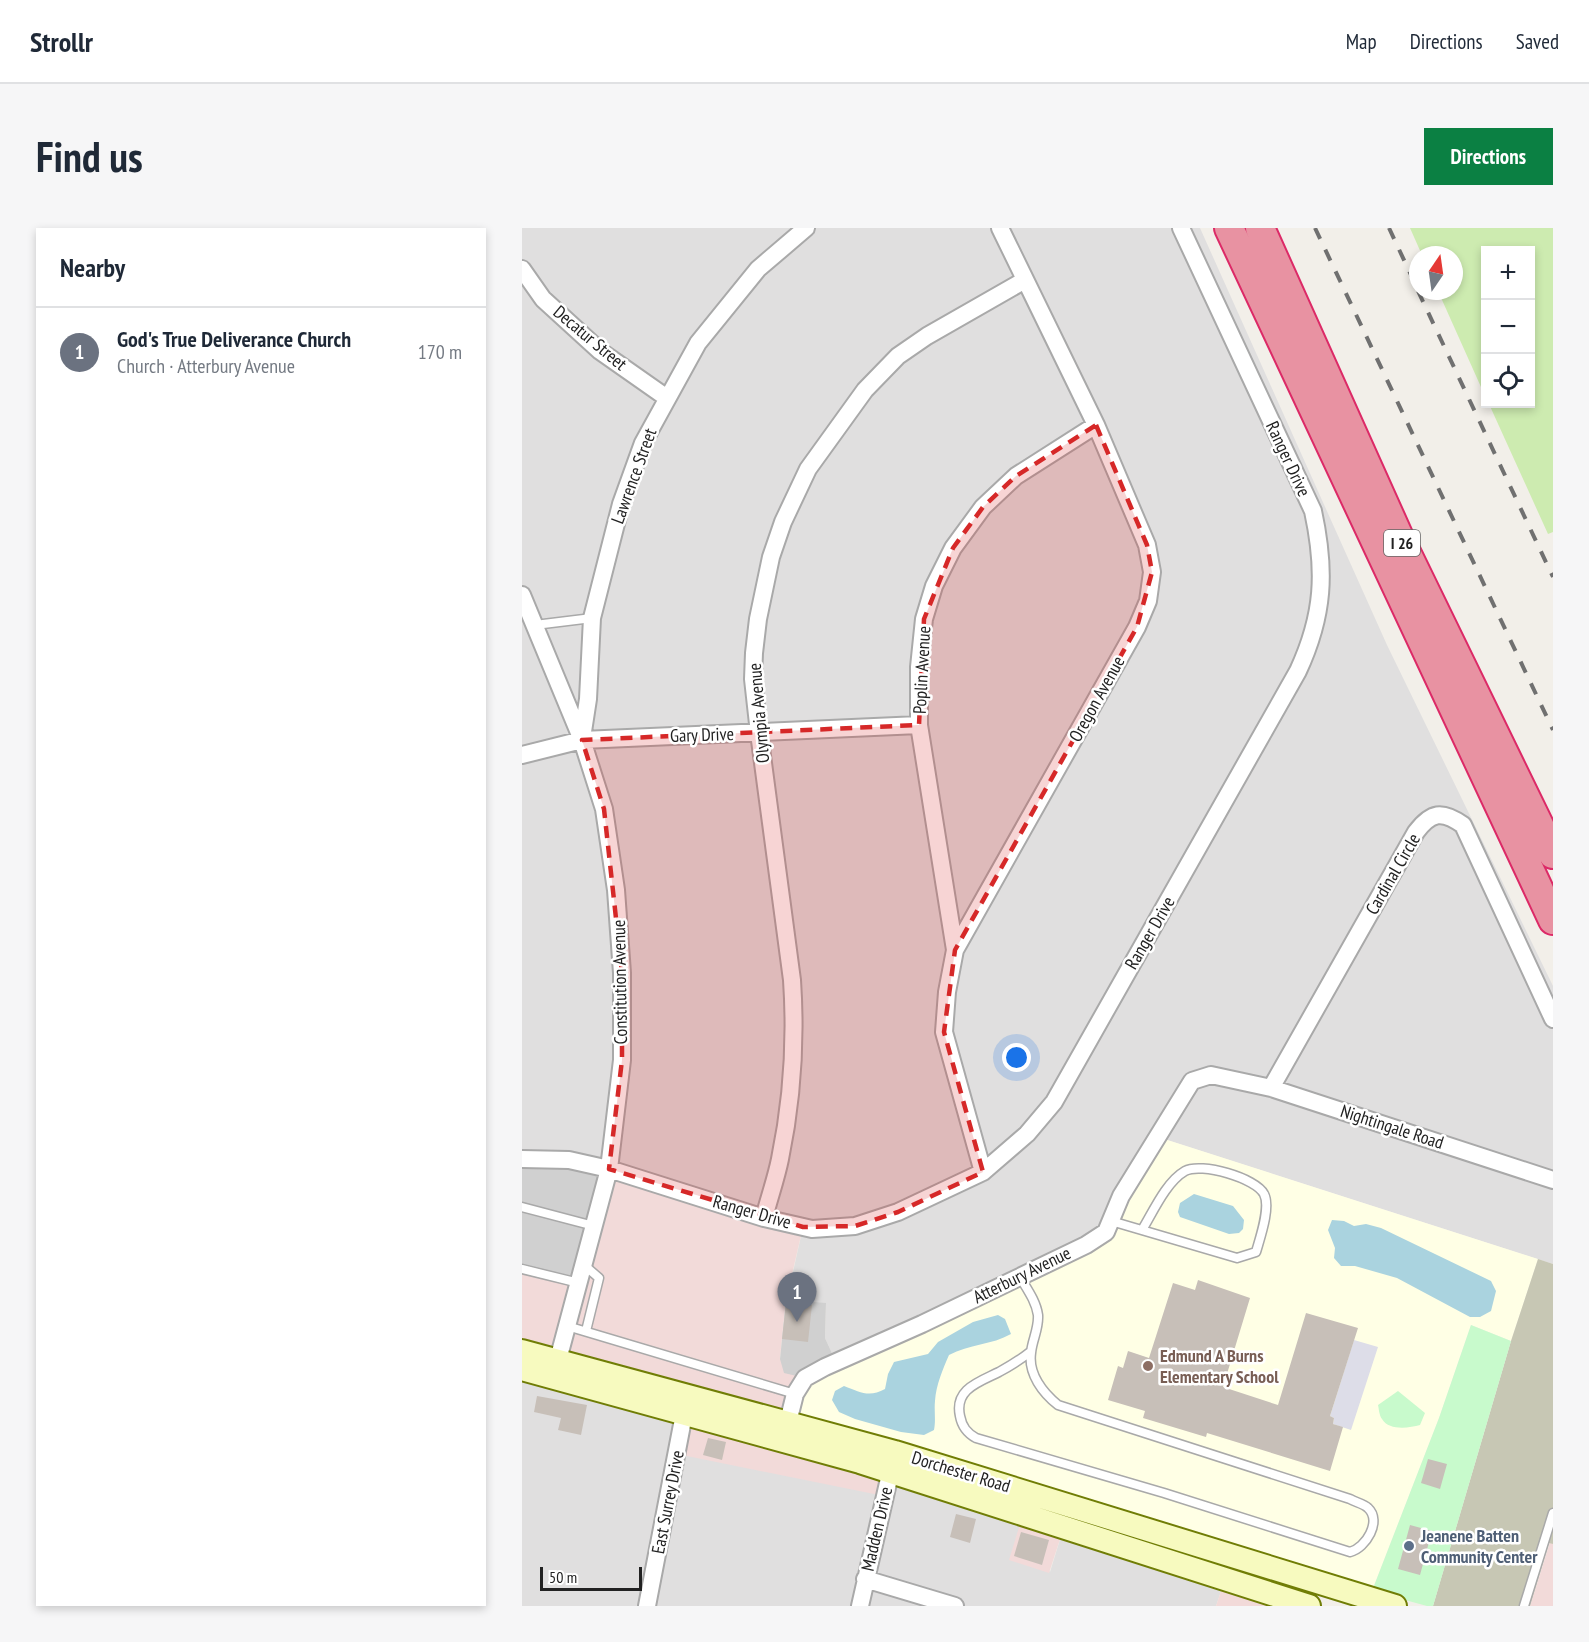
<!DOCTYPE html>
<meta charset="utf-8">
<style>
:root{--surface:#fff;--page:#f6f6f7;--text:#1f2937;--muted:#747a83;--line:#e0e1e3;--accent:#0b8043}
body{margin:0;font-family:"PT Sans Narrow",sans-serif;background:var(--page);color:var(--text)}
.controls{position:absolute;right:18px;top:18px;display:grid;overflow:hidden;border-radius:0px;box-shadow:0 3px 9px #0003}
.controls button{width:54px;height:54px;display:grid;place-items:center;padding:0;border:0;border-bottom:2px solid var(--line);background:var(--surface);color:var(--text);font:30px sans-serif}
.compass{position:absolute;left:887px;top:18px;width:54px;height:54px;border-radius:50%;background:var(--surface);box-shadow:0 3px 9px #0003;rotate:13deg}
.scale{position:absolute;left:18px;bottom:15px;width:102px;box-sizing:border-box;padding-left:6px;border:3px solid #222;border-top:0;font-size:16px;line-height:21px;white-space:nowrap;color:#222;-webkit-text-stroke:4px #fff;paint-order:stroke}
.you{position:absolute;left:495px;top:830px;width:21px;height:21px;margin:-15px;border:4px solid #fff;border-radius:50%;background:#1a73e8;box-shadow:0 0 0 9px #1a73e833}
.badge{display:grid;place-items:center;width:39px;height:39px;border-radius:50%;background:var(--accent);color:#fff;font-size:20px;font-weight:700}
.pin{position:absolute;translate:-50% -50px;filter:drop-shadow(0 2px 3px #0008)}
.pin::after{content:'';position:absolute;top:32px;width:21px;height:18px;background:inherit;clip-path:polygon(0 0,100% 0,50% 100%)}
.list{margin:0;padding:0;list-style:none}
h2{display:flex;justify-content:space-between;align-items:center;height:78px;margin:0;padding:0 24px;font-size:26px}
h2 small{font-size:20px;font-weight:400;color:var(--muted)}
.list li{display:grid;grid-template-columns:39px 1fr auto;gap:18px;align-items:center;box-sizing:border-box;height:90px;padding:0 24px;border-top:2px solid var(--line)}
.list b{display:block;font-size:22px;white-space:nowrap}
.list p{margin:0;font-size:20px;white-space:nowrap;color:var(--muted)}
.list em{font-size:20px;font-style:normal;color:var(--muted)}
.icon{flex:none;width:33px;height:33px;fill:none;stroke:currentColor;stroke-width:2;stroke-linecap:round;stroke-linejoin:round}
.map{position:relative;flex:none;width:1031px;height:1378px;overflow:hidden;border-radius:0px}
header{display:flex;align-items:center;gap:36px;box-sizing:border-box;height:84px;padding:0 30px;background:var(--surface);border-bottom:2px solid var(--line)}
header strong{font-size:28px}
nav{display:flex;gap:33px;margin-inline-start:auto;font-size:21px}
.intro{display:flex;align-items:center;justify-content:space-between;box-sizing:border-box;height:144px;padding:0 36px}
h1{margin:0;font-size:42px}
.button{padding:15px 27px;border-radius:0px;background:var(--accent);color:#fff;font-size:21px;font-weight:700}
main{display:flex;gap:36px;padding:0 36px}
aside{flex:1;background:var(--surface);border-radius:0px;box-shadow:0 3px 9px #0003}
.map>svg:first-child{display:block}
.residential{fill:#e0dfdf}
.commercial{fill:#f2dad9}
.education{fill:#ffffe5}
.religious{fill:#d0d0d0}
.construction{fill:#c7c7b4}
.grass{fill:#cdebb0}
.park{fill:#c8facc}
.plaza{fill:#dddde8}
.water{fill:#aad3df}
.building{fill:#c7bfb8}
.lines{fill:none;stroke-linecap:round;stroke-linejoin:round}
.lane-casing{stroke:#a9a9a9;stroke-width:11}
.street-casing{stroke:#a9a9a9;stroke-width:20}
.secondary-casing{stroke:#707d05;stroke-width:26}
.highway-casing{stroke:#dc2a67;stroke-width:32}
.lane{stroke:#fff;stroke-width:8}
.street{stroke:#fff;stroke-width:16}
.secondary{stroke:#f7fabf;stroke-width:22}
.highway{stroke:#e892a2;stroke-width:28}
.rail{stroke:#707070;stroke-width:4;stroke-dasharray:12 12;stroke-linecap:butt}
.marked{fill:#d62828;fill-opacity:0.2;stroke:#d62828;stroke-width:4.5;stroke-dasharray:12 8;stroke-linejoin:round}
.education-dot{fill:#8d6e63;stroke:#fff;stroke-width:2}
.service-dot{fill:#5c6f8a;stroke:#fff;stroke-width:2}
.labels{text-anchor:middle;stroke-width:5;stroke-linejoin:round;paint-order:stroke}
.shield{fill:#fff;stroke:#646464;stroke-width:1.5}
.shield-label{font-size:16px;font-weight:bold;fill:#222}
.street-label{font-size:18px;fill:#222;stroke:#fff}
.education-label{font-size:18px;font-weight:bold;fill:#785e54;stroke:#fff;text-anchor:start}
.service-label{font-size:18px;font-weight:bold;fill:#4e5e75;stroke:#fff;text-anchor:start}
</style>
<header>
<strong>Strollr</strong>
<nav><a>Map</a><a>Directions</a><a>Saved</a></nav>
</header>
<div class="intro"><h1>Find us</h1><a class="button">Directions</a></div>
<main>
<aside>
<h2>Nearby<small></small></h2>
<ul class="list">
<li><span class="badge" style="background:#6b7280">1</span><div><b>God's True Deliverance Church</b><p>Church · Atterbury Avenue</p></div><em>170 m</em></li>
</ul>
</aside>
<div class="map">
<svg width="1031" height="1378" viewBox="0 0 1031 1378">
<rect width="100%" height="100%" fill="#f2efe9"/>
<path class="residential" d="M0 0H678L865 417 1031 758V1036L636 909 584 1004 314 1134 303 1110 304 1076 264 1075 281 999 0 931Z
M0 1149 366 1254 498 1296 528 1344 539 1308 700 1360 694 1378H0Z"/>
<path class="commercial" d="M87 941 281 999 264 1072 258 1130 283 1150 268 1183 0 1110V1044Z
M161 1195 366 1254 362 1268 155 1226Z
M498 1296 539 1308 527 1345 487 1332Z
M1028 1314 1031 1316V1378H1008Z
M700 1360 758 1378H694Z"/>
<path class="education" d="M636 909 1016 1031 989 1113 949 1097 917 1190 850 1363 507 1254 268 1183 283 1150 584 1004Z"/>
<path class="religious" d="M0 931 87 941 55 1060 0 1044Z
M264 1072 304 1075 303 1110 314 1134 283 1150 262 1145 258 1131Z"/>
<path class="construction" d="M1016 1031 1031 1036V1316L1027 1315 1008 1378H911L989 1113Z"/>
<path class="grass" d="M888 0H1031V304L1026 306 967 176H1008V22H963V168L916 63H932V27H900Z"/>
<path class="park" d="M949 1097 989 1113 911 1378H905L850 1363 917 1190Z
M876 1163 903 1185 898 1197C887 1200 867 1203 860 1191 857 1187 857 1181 856 1177Z"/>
<path class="plaza" d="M832 1112 856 1119 829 1202 811 1196 812 1190 808 1188Z"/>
<path class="water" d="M672 966 711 978 722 992 721 1001 717 1005 707 1006 658 989 656 984 658 975Z
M810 992 822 993 832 998 844 996 859 1000 969 1053 974 1063 969 1083 958 1089H948L875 1050 833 1038H819L812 1030 813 1020 806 1002Z
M476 1087 483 1091 489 1106C470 1117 447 1116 427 1127 421 1141 414 1157 413 1173 412 1183 414 1192 412 1202L402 1207 379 1204 333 1191 317 1184 310 1172 313 1163 322 1158C338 1164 347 1170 363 1161L366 1146 372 1134 406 1126 416 1114 451 1094Z"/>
<path class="building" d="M676 1052 728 1070 701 1159 756 1177 784 1085 836 1100 808 1188 812 1190 811 1196 821 1199 808 1243 685 1205 684 1209 621 1190 623 1183 586 1172 596 1138 601 1140 606 1123 627 1130 651 1055 673 1062Z
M264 1075 290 1077 286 1114 260 1111Z
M15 1168 65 1177 59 1207 36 1202 39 1190 12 1184Z
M186 1210 204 1214 200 1232 181 1227Z
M906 1231 925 1236 918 1261 899 1255Z
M434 1286 454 1291 448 1315 428 1309Z
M888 1297 910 1303 898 1347 876 1341Z
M499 1304 527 1312 520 1337 492 1328Z"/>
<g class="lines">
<defs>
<path id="lane" d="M13 397 70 390
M0 979 72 998
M589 993 715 1030 734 1024C738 1010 749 979 742 966 734 950 679 934 663 943 644 954 631 984 620 1002
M62 1037 77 1050 64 1103
M0 1041 57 1055
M498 1049C505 1061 514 1073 516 1087 517 1101 510 1112 509 1125 506 1146 521 1165 536 1177L828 1271C833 1274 842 1276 846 1280 860 1293 844 1320 828 1324L642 1265 454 1210C445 1205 440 1199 438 1188 432 1161 457 1154 477 1144 488 1138 498 1132 508 1124
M45 1098 273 1166
M1002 1378 1031 1285"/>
<path id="street" d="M0 41 21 71 78 123 145 170
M0 367 60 512 82 581 94 662 100 745V832L87 941 33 1143
M60 510 66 471 70 390 99 276 121 215 176 115 236 41 284 0
M0 527 60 512 397 497
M433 722 397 497V439L402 391 412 358 431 320 461 279 494 248 574 197
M749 860 894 604C909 584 920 582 941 597L1031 791
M0 931 47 932 87 941 242 990 290 1001 333 998 376 984 461 944 505 906 532 874 776 443C802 387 804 343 791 283L659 0
M461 944 422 804 425 764 433 722 615 399 626 373 630 344 625 317 574 197 478 0
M242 990C247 970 254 951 258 931 270 873 274 811 270 752L237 505 231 451 232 425 236 391 249 329 261 294 286 241 343 162 376 128 405 108 503 52
M263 1206 273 1166 283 1150 303 1139 400 1096 564 1017 584 1004 599 968 670 853 689 847 749 860 1031 952
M343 1351 433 1378
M125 1378 164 1176
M338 1378 371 1233"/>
<path id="secondary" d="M0 1123 373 1224 873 1378
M0 1141 338 1234 787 1378"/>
<path id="highway" d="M707 0 1031 692
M738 0 880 316 1031 626"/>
</defs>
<use href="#lane" class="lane-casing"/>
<use href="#street" class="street-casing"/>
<use href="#secondary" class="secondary-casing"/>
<use href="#highway" class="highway-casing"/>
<use href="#lane" class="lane"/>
<use href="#street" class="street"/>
<use href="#secondary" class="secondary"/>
<use href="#highway" class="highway"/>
<path class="rail" d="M793 0 1031 502
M867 0 896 62
M896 63 1031 349"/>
</g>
<path class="marked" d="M574 197 625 317 630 344 615 399 433 722 422 804 461 944 376 984 333 998 281 999 87 941 100 832V745L82 581 60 512 397 497 402 391 431 320 461 279 494 248Z"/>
<circle class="education-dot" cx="626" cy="1138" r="6"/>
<circle class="service-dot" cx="887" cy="1318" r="6"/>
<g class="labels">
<rect class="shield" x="862" y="302" width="36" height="26" rx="4.5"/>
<g class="shield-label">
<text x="880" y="321">I 26</text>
</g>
<g class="street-label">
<text transform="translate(68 110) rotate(40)" y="6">Decatur Street</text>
<text transform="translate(766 231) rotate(65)" y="6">Ranger Drive</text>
<text transform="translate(112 248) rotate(-70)" y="6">Lawrence Street</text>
<text transform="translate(400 442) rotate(-87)" y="6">Poplin Avenue</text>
<text transform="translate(575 471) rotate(-61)" y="6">Oregon Avenue</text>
<text transform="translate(237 485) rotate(-95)" y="6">Olympia Avenue</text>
<text transform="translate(180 507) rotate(-2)" y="6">Gary Drive</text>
<text transform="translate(871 646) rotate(-60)" y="6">Cardinal Circle</text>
<text transform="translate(628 705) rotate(-60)" y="6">Ranger Drive</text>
<text transform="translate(98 754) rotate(-91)" y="6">Constitution Avenue</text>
<text transform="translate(870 899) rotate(18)" y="6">Nightingale Road</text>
<text transform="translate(230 984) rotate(16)" y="6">Ranger Drive</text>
<text transform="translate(500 1047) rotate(-26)" y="6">Atterbury Avenue</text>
<text transform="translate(439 1244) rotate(17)" y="6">Dorchester Road</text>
<text transform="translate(146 1274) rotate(-79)" y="6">East Surrey Drive</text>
<text transform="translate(355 1301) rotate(-77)" y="6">Madden Drive</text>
</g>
<g class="education-label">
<text x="638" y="1134">Edmund A Burns<tspan x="638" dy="21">Elementary School</tspan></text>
</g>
<g class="service-label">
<text x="899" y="1314">Jeanene Batten<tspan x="899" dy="21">Community Center</tspan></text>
</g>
</g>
</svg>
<div class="controls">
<button>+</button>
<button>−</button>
<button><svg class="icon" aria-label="locate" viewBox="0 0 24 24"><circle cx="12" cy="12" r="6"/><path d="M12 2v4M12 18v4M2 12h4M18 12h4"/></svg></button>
</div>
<svg class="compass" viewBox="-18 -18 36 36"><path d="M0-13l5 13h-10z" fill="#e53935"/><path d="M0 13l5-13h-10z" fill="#747a83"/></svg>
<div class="scale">50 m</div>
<div class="you"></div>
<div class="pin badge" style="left:275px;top:1094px;background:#6b7280">1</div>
</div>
</main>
